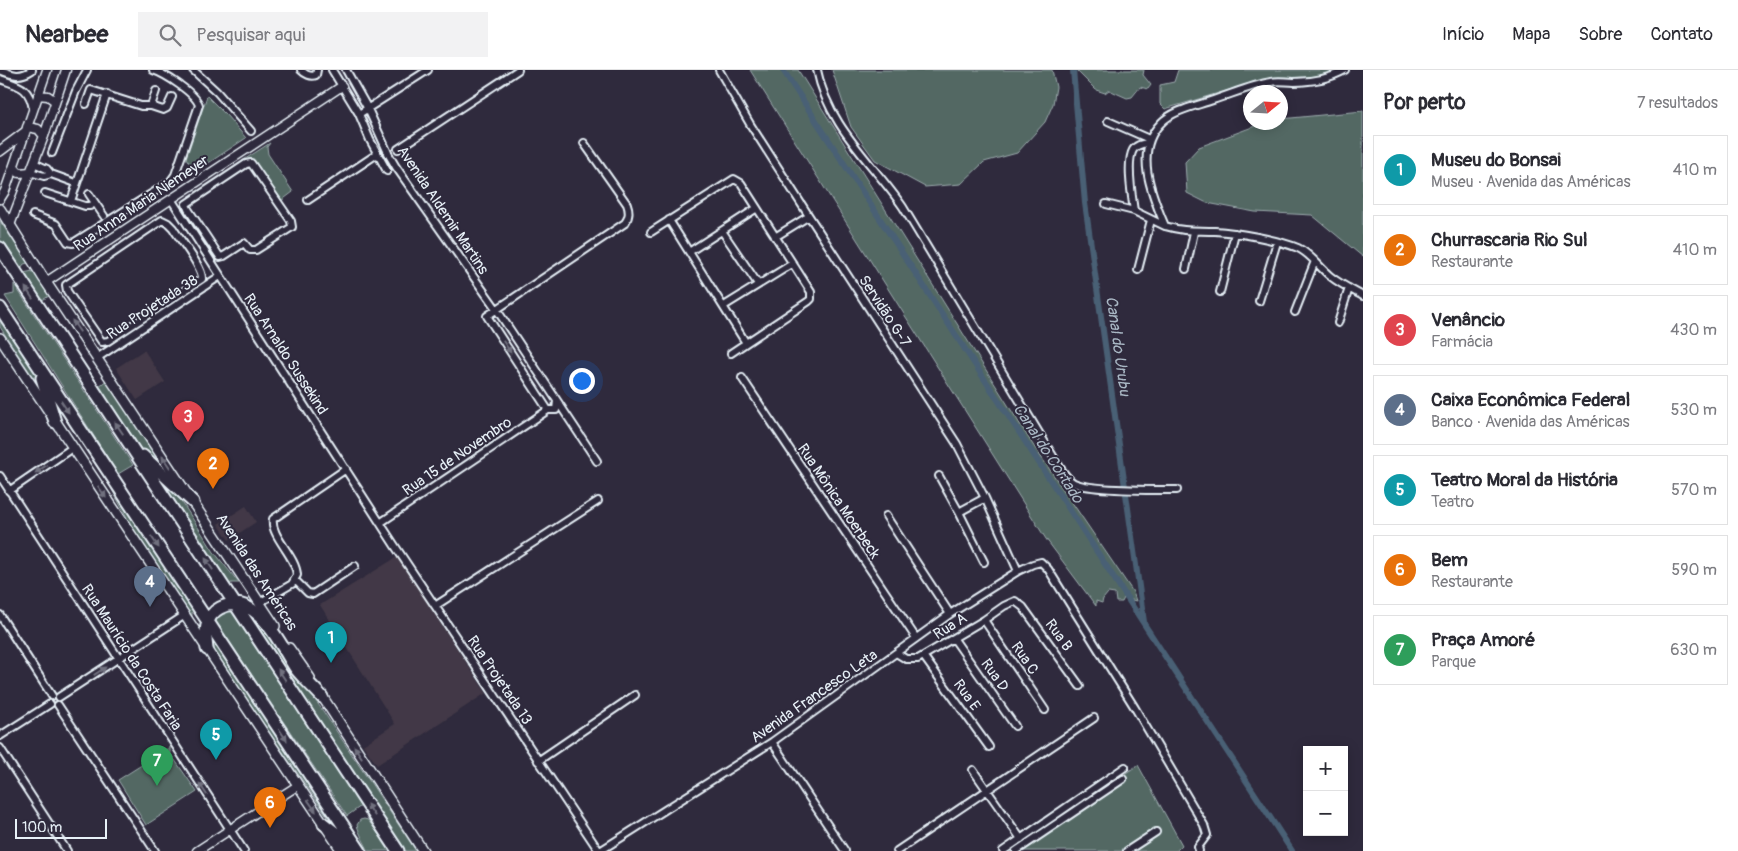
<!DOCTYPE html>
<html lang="pt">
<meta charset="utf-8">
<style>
:root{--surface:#fff;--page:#f2f2f3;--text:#2b2b33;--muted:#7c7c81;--line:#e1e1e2;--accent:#d93025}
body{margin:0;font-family:Pangolin,sans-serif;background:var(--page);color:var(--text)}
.controls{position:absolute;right:15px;bottom:15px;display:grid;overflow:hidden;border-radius:0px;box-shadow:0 2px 12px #0003}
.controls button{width:45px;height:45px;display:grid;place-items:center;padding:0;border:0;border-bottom:1px solid var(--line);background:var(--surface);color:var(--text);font:25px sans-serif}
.compass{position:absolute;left:1243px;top:15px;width:45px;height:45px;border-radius:50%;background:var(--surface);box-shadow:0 2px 12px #0003;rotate:72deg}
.scale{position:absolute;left:15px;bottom:12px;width:92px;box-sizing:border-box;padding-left:5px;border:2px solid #e8f1f8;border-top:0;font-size:14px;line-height:18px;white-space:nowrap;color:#e8f1f8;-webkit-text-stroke:4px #2f2a3d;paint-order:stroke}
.you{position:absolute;left:581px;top:310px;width:18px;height:18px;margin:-12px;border:4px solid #fff;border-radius:50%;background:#1a73e8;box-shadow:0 0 0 8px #1a73e833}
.badge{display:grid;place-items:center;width:32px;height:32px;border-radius:50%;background:var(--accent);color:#fff;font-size:16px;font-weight:700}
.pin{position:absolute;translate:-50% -41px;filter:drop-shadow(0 1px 2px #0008)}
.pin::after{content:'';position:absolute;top:26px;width:18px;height:15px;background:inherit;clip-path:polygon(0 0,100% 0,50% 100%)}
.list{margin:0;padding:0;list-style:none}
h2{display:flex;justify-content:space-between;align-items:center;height:65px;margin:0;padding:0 20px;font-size:21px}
h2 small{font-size:16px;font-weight:400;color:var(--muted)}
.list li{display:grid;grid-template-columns:32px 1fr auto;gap:15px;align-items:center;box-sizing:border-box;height:70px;margin:0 10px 10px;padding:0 10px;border:1px solid var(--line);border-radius:0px}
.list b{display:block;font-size:19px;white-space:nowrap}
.list p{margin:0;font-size:16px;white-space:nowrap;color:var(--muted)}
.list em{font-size:16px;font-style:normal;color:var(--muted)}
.icon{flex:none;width:28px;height:28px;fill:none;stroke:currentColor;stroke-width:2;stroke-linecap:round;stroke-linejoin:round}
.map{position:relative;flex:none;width:1363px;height:781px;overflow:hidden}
header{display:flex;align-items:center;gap:30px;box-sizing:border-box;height:70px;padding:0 25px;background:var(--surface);border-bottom:1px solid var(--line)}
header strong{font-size:24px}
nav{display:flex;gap:28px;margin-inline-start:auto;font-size:18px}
.search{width:350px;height:45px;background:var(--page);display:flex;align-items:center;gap:12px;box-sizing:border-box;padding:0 18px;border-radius:0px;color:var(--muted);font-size:19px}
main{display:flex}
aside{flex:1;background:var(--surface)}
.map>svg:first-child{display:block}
.built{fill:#423946}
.green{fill:#526863;stroke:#9dacae}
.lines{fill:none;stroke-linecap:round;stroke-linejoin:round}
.canal{stroke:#4a6175;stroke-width:6}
.minor-casing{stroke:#e8f1f8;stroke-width:10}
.tertiary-casing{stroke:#e8f1f8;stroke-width:11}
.secondary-casing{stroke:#e8f1f8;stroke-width:12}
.trunk-casing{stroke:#e8f1f8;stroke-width:15}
.minor{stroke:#2f2a3d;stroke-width:6}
.tertiary{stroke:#2f2a3d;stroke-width:8}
.secondary{stroke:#2f2a3d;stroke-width:9}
.trunk{stroke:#2f2a3d;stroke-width:11}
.oneway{fill:#70707e}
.labels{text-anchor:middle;stroke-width:4;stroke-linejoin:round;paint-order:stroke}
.street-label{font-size:15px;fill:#e8f1f8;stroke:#2f2a3d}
.water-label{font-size:16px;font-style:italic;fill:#a9b7c4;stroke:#2f2a3d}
</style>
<header>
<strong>Nearbee</strong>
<div class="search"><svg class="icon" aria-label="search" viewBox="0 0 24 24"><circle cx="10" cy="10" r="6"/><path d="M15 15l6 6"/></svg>Pesquisar aqui</div>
<nav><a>Início</a><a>Mapa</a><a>Sobre</a><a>Contato</a></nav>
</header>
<main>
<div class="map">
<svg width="1363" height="781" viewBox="0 0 1363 781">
<rect width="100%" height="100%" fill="#2f2a3d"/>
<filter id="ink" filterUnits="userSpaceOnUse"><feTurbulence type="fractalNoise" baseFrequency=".02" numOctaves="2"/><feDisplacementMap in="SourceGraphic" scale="10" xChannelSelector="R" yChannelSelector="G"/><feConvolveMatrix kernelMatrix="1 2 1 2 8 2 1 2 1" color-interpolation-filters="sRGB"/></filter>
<g filter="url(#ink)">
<path class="built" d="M144 280 165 312 137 330 116 298Z
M246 436 256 452 229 470 218 454Z
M397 487 486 623 377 695 363 675 395 654 320 535Z"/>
<path class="green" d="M750 0H798L1033 375 1133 522 1136 531 1124 528 1122 532H1116L1115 524 1108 523 1103 529 1102 533 1096 531V536L1046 469Z
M832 0H1052L1056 17 1053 34 1045 52 1017 83 984 92 961 114 925 117 875 90 851 57Z
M1076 0H1144L1143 5 1151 15 1148 19 1140 17 1132 27 1127 28 1109 20 1105 23 1096 20Z
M1178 0H1337L1321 7 1305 9 1262 10 1165 39 1160 34V15L1174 12Z
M207 26 226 45 246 68 195 102 186 88Z
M1363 41V187L1312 145 1255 142 1207 133 1187 123 1185 92 1199 77 1263 53 1280 52 1281 49Z
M270 73 267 77 268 84 293 122 281 131 255 92 249 89 242 91Z
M0 151 28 193 24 194 21 198H17L0 172Z
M33 201 49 226 39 232 23 207V203Z
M14 214 133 395 118 404 5 226 14 224Z
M0 245 37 303 39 316 0 257Z
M107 310 169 407 142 381 126 356 111 340 99 316Z
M44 311 197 540 192 542V549L135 462 111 418 48 323Z
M147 395 176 423 214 482 239 513H231L228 519Z
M229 538 361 736 347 746 214 549 218 544Z
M242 539 259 550 323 641 416 781H403Z
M211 561 332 744 343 769 215 583Z
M170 677V683L197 722 146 755 118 710Z
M1138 695 1182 775 1176 781H1008Z
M364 749 368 750 391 781H369C365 774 359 763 357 755L360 750Z"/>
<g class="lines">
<path class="canal" d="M783 0 1292 781
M1073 0 1085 133 1144 552"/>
<defs>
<path id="minor" d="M0 0C13 5 20 8 32 0
M193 0 217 22 251 61
M301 0C305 4 311 7 316 5L317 0
M332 0 359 44 370 70 387 101
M346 0 368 39 389 85 396 97 497 240 597 391
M719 0 750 54 809 146 957 374 985 428 1018 501
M817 0C828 56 872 92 903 137L1053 386C1058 394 1065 408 1074 413 1090 421 1156 420 1177 420
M1345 0C1329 9 1312 12 1294 12 1286 12 1279 10 1271 12 1252 15 1232 24 1213 30 1196 36 1173 40 1161 53 1133 81 1152 125 1165 156 1185 162 1196 160 1215 161 1236 162 1279 170 1298 178 1311 184 1319 197 1330 206 1340 214 1352 220 1363 226
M0 9C19 16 29 16 33 39
M86 34 91 20 141 36H151L163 40 167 38 172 27
M151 36 156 21
M359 44 428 0
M1108 51 1149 69
M398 79 518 0
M52 83 76 21 87 0
M251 93 291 151 292 157 256 180H250L244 173 224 186 220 187 188 139 186 134 246 94Z
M30 102 44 106 51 104 47 99 34 93
M51 104 76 113
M45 123 85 136H90L95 133
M89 124 104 146
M171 129 395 476 599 781
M308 130 377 84
M71 131 107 24
M1106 134 1134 141 1165 156
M1134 141C1132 127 1126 92 1133 80 1136 75 1142 74 1147 73
M33 145 56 154 68 172 73 173 170 112 175 105 199 35C195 23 165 4 153 0
M162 150 168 153 173 158C180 170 203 197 202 209L108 271 102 272 67 221 66 215Z
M669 150 746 273
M722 161 758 214
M651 162 734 109 741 113 757 138
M775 167 809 146
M689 182 757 138 811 222V229L809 231 731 283
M1186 199 1194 162
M1138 200 1151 150
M1220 222 1235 163
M1259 231 1277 172
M724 236 792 194
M1295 242 1315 191
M1338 253 1349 218
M97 288 220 206
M742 308 916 568
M557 331 556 340H548L487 246 625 153C629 147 630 142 627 134L584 73
M0 406 244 781
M939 406 959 442
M9 421 72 378
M886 446 950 544
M380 453 548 340
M984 492 959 442 985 428
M295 510 308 523 313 524 355 496
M259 533 292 514 297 505C296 486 270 466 273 449L346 399
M435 536 598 431
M0 545 52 626
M984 550 1045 640
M954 569 1015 656
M896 583 906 589H918L984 550 1004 536 1015 531 1023 537 1080 616
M924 587 989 677
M59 627 185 545
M58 635 155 781
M0 666 50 634
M772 672 845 781
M0 678 67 781
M538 691 635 625
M973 700 1021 769
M600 781 772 672 950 544 1018 501 1033 494 1041 492 1048 499 1135 638 1204 755 1207 765 1198 777 1199 781
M897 781 1094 648
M1003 781 1125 697
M1016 781 1123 709
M1127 781 1156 762"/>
<path id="tertiary" d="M38 25 48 26 55 31
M27 57 38 59 44 66
M14 97 19 103 30 102
M0 129 5 121 47 0
M10 155 44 66 66 0
M46 212 342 16
M197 781 297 716"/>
<path id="secondary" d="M0 81 24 63
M0 139 44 209 275 556
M0 268 342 781
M289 578 310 608
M320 623 423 781"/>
<path id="trunk" d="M0 178 398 781
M0 238 360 781
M42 308 55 352
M143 386 193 432
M207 579C205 565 204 546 220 538 257 519 280 575 296 599 304 609 314 618 322 627
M324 754 337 764 349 781"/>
</defs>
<use href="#minor" class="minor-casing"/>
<use href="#tertiary" class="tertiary-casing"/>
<use href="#secondary" class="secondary-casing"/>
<use href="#trunk" class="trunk-casing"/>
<use href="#minor" class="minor"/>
<use href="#tertiary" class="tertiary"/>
<use href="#secondary" class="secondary"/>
<use href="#trunk" class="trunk"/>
</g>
<defs><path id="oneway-solid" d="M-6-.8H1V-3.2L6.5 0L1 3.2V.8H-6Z" transform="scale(1.25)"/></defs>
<g class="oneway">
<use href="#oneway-solid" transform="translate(29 223) rotate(-123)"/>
<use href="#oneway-solid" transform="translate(76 256) rotate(-124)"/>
<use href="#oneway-solid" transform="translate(507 277) rotate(57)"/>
<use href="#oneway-solid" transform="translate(65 337) rotate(56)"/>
<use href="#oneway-solid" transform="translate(119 358) rotate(-124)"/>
<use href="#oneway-solid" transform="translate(166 392) rotate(-124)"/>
<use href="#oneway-solid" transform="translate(41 399) rotate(146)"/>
<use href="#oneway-solid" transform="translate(102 422) rotate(56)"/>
<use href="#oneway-solid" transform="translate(155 472) rotate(56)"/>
<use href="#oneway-solid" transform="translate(209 494) rotate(-123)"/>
<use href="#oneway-solid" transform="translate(100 601) rotate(-33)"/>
<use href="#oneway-solid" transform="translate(282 605) rotate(-123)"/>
<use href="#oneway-solid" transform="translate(283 665) rotate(56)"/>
<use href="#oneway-solid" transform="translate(358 682) rotate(-123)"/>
<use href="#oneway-solid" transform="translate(203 719) rotate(-123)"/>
<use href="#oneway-solid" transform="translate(312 736) rotate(55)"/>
<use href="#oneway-solid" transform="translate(371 740) rotate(-123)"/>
</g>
</g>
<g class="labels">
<g class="street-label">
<text transform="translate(141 133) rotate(-34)" y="5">Rua Anna Maria Niemeyer</text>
<text transform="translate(443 140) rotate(56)" y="5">Avenida Aldemir Martins</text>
<text transform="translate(152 237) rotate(-33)" y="5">Rua Projetada 38</text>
<text transform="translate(885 241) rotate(57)" y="5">Servidão G-7</text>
<text transform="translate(286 284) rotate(57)" y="5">Rua Arnaldo Sussekind</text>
<text transform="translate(457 386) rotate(-34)" y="5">Rua 15 de Novembro</text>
<text transform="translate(839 431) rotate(56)" y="5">Rua Mônica Moerbeck</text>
<text transform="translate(257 502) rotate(57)" y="5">Avenida das Américas</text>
<text transform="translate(950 556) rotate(-32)" y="5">Rua A</text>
<text transform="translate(1059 565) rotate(54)" y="5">Rua B</text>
<text transform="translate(132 587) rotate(57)" y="5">Rua Maurício da Costa Faria</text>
<text transform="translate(1025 588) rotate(55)" y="5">Rua C</text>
<text transform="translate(995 605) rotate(55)" y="5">Rua D</text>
<text transform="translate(500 610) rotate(56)" y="5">Rua Projetada 13</text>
<text transform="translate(967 625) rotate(54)" y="5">Rua E</text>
<text transform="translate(814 626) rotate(-35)" y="5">Avenida Francesco Leta</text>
</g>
<g class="water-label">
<text transform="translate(1119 276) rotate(82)" y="6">Canal do Urubu</text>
<text transform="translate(1049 383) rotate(57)" y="6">Canal do Cortado</text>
</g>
</g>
</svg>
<div class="controls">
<button>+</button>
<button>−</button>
</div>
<svg class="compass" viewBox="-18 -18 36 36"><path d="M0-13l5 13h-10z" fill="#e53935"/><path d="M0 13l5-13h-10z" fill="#7c7c81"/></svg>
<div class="scale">100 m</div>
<div class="you"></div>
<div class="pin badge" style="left:331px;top:593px;background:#0f9aa8">1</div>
<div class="pin badge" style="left:213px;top:419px;background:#e8710a">2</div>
<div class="pin badge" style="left:188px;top:372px;background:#e0444e">3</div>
<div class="pin badge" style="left:150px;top:537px;background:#5c6f8a">4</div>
<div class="pin badge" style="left:216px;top:690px;background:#0f9aa8">5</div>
<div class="pin badge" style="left:270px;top:758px;background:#e8710a">6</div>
<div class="pin badge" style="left:157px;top:716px;background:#2e9e5b">7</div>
</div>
<aside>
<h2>Por perto<small>7 resultados</small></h2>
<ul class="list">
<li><span class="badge" style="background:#0f9aa8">1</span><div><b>Museu do Bonsai</b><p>Museu · Avenida das Américas</p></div><em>410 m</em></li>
<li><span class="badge" style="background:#e8710a">2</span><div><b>Churrascaria Rio Sul</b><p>Restaurante</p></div><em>410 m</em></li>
<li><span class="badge" style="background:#e0444e">3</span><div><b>Venâncio</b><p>Farmácia</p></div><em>430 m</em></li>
<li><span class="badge" style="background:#5c6f8a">4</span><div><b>Caixa Econômica Federal</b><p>Banco · Avenida das Américas</p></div><em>530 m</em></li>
<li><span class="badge" style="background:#0f9aa8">5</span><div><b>Teatro Moral da História</b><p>Teatro</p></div><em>570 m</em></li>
<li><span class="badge" style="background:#e8710a">6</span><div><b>Bem</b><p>Restaurante</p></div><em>590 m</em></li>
<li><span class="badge" style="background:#2e9e5b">7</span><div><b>Praça Amoré</b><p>Parque</p></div><em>630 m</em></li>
</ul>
</aside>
</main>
